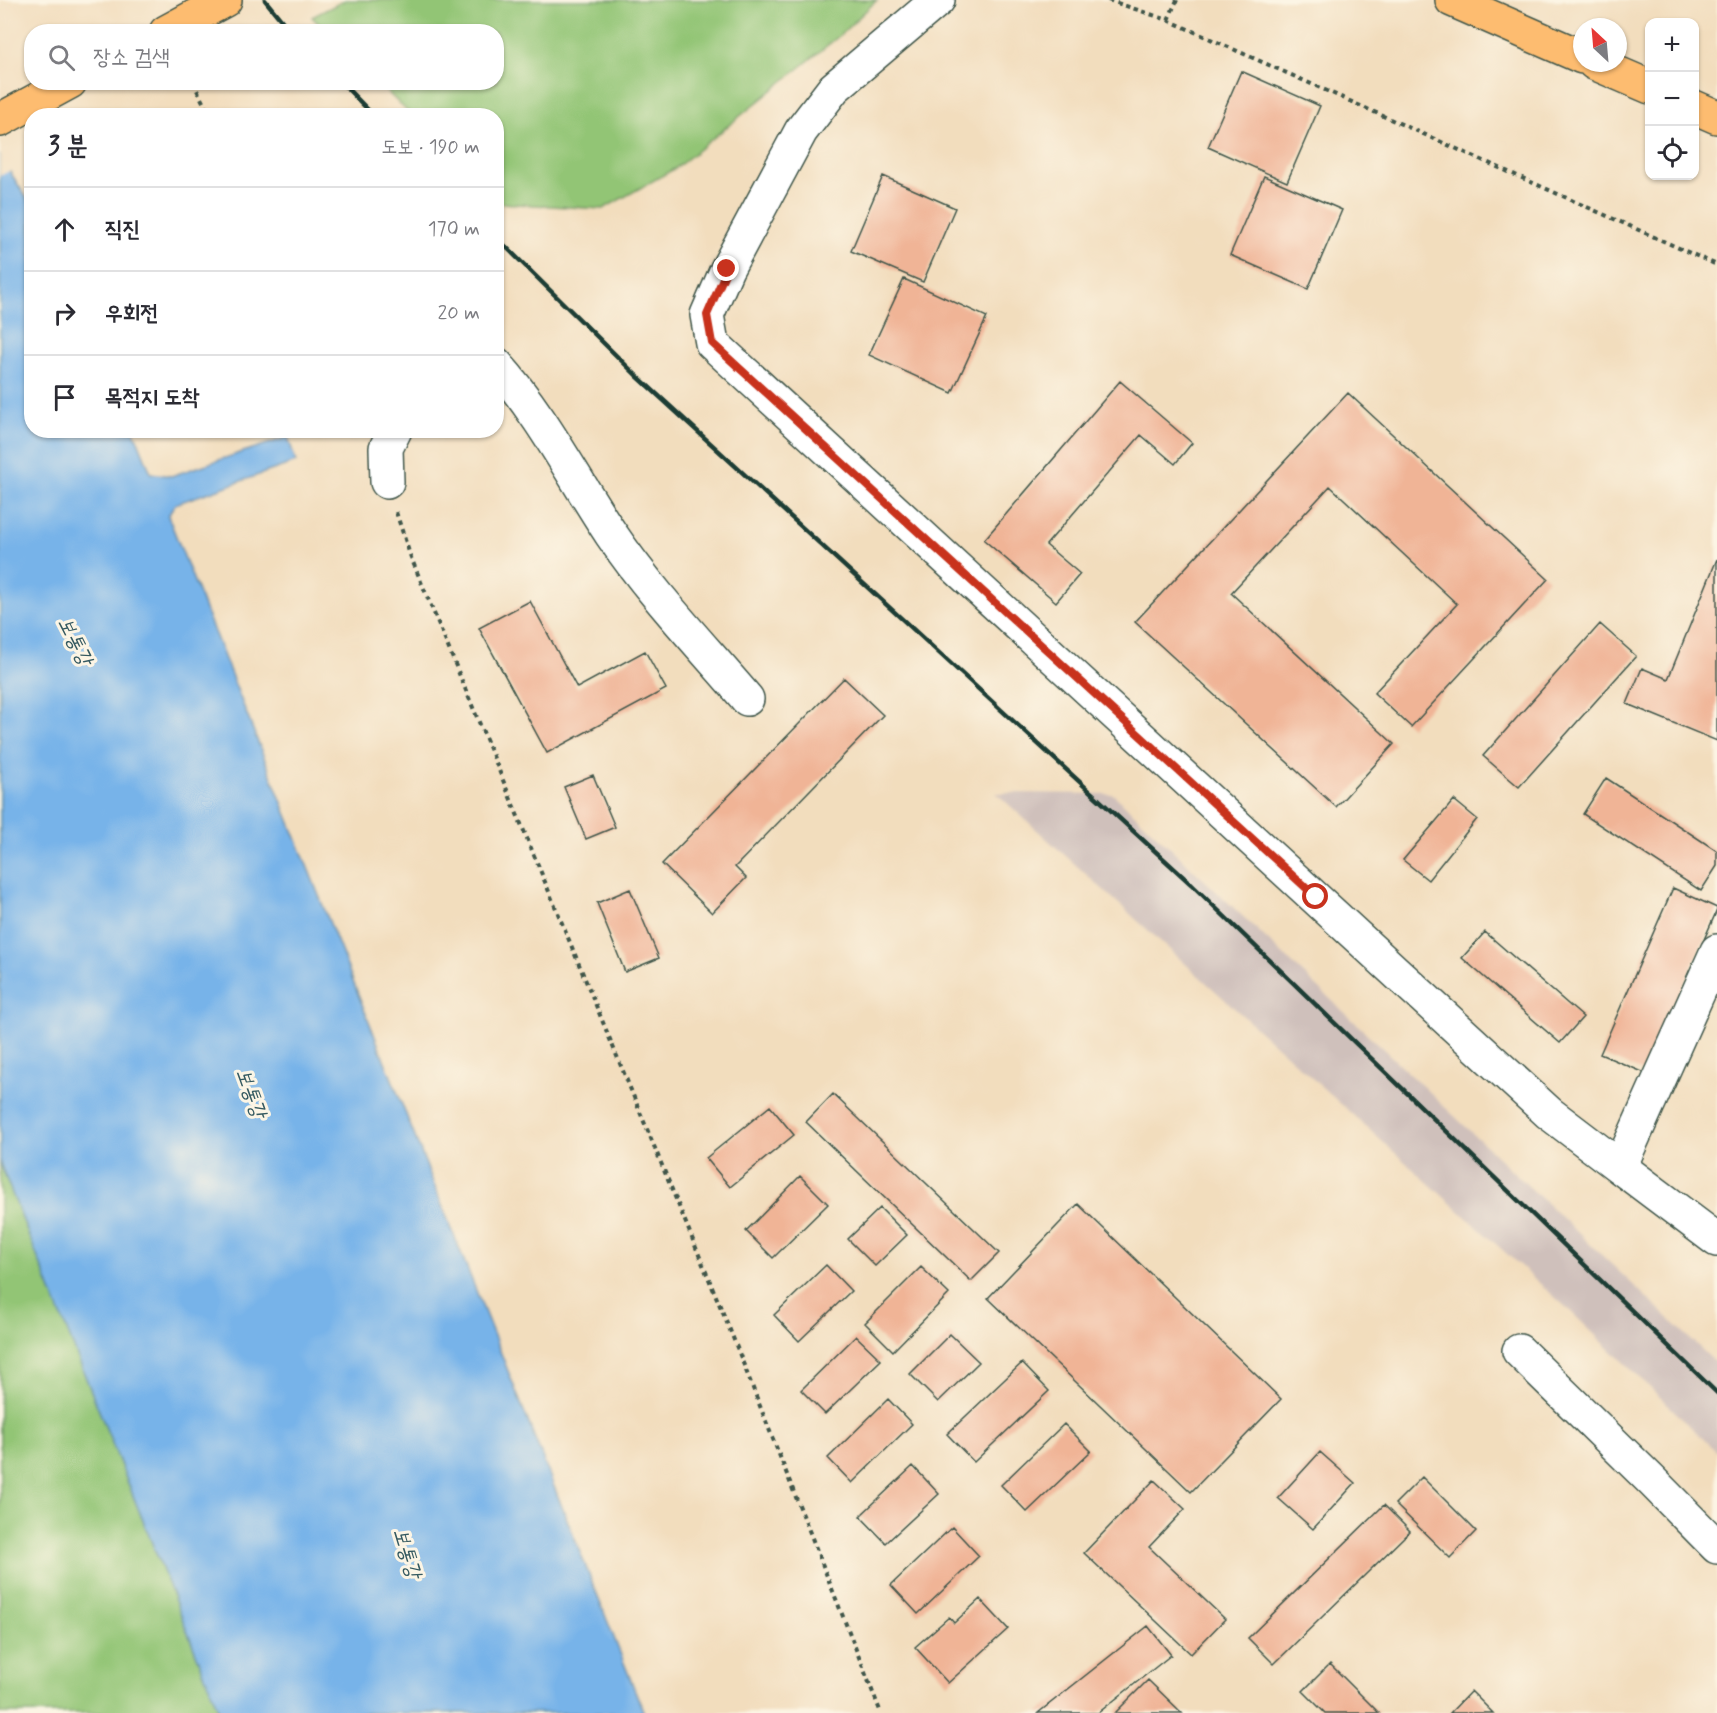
<!DOCTYPE html>
<html lang="ko">
<meta charset="utf-8">
<style>
:root{--surface:#fff;--page:#f7f7f7;--text:#2b2b33;--muted:#7c7c81;--line:#e1e1e2}
body{margin:0;font-family:Mynerve,"Poor Story",sans-serif;background:var(--page);color:var(--text)}
.controls{position:absolute;right:18px;top:18px;display:grid;overflow:hidden;border-radius:12px;box-shadow:0 2px 4px #0004}
.controls button{width:54px;height:54px;display:grid;place-items:center;padding:0;border:0;border-bottom:2px solid var(--line);background:var(--surface);color:var(--text);font:30px sans-serif}
.compass{position:absolute;left:1573px;top:18px;width:54px;height:54px;border-radius:50%;background:var(--surface);box-shadow:0 2px 4px #0004;rotate:334deg}
.stop{position:absolute;width:18px;height:18px;margin:-14px;border:4px solid #c8321e;border-radius:50%;background:#fff}
.stop.end{background:#c8321e;border-color:#fff;box-shadow:0 2px 6px #0008}
.list{margin:0;padding:0;list-style:none}
h2{display:flex;justify-content:space-between;align-items:center;height:78px;margin:0;padding:0 24px;font-size:26px}
h2 small{font-size:20px;font-weight:400;color:var(--muted)}
.list li{display:grid;grid-template-columns:39px 1fr auto;gap:18px;align-items:center;box-sizing:border-box;height:84px;padding:0 24px;border-top:2px solid var(--line)}
.list b{display:block;font-size:22px;white-space:nowrap}
.list em{font-size:20px;font-style:normal;color:var(--muted)}
.icon{flex:none;width:33px;height:33px;fill:none;stroke:currentColor;stroke-width:2;stroke-linecap:round;stroke-linejoin:round}
.map{position:relative;flex:none;width:1717px;height:1713px;overflow:hidden}
.search{position:absolute;background:var(--surface);box-shadow:0 2px 4px #0004;left:24px;top:24px;width:480px;height:66px;display:flex;align-items:center;gap:15px;box-sizing:border-box;padding:0 21px;border-radius:24px;color:var(--muted);font-size:22px}
.panel{position:absolute;background:var(--surface);box-shadow:0 2px 4px #0004;left:24px;top:108px;width:480px;height:330px;border-radius:24px}
.map>svg:first-child{display:block}
.industrial{fill:#cfc0bb}
.green{fill:#92c575;stroke:#588154;stroke-width:1.5}
.water{fill:#77b3e9;stroke:#4b788e;stroke-width:1.5}
.pier{fill:#f2ddbd}
.building{fill:#f0b496}
.lines{fill:none;stroke-linecap:round;stroke-linejoin:round}
.minor-casing{stroke:#3f5549;stroke-width:36}
.major-casing{stroke:#3f5549;stroke-width:36}
.path{stroke:#3f5549;stroke-width:4;stroke-dasharray:4.5 4.5;stroke-linecap:butt}
.minor{stroke:#fff;stroke-width:33}
.major{stroke:#fdbc70;stroke-width:33}
.rail{stroke:#1f3d34;stroke-width:4.5}
.route{stroke:#c8321e;stroke-width:8}
.labels{text-anchor:middle;stroke-width:6;stroke-linejoin:round;paint-order:stroke}
.water-label{font-size:21px;font-style:italic;fill:#355a61;stroke:#fcf5e5}
</style>
<div class="map">
<svg width="1717" height="1713" viewBox="0 0 1717 1713">
<rect width="100%" height="100%" fill="#fcf5e5"/>
<filter id="ink" filterUnits="userSpaceOnUse"><feTurbulence type="fractalNoise" baseFrequency=".0167" numOctaves="2"/><feDisplacementMap in="SourceGraphic" scale="12" xChannelSelector="R" yChannelSelector="G"/><feConvolveMatrix kernelMatrix="1 2 1 2 8 2 1 2 1" color-interpolation-filters="sRGB"/></filter>
<filter id="wash" filterUnits="userSpaceOnUse"><feTurbulence type="fractalNoise" baseFrequency=".008" numOctaves="4" result="noise"/><feDisplacementMap in="SourceGraphic" scale="24" xChannelSelector="R" yChannelSelector="G"/><feGaussianBlur stdDeviation="1.35" result="paint"/><feColorMatrix in="noise" values="0 0 0 0 0 0 0 0 0 0 0 0 0 0 0 0 0 1.4 0 .05"/><feComposite in="paint" operator="in"/></filter>
<g filter="url(#wash)">
<rect width="100%" height="100%" fill="#f2ddbd"/>
<path class="industrial" d="M996 793 1113 794 1717 1364V1452L1568 1309Z"/>
<path class="green" d="M345 0H877L839 36 676 168 603 209 500 203 496 200V116L411 115 378 83 496 82V32L326 31 312 17Z
M0 1163 220 1713H0Z"/>
<path class="water" d="M0 156 31 205 32 430 134 431 151 473 171 476 288 437 296 462 175 504 168 516 644 1713H220L0 1163Z"/>
<path class="pier" d="M0 153 13 169 0 176Z"/>
<g id="blocks">
<path class="building" d="M1241 71 1320 106 1287 182 1208 147Z
M883 176 955 208 923 282 851 251Z
M1264 176 1342 210 1308 289 1230 255Z
M904 279 987 317 952 393 869 355Z
M1120 381 1192 443 1175 464 1141 435 1046 545 1080 574 1056 602 984 540Z
M1348 393 1548 579 1411 727 1374 693 1457 604 1330 486 1231 593 1394 744 1336 807 1135 622Z
M1717 559V741L1627 704 1642 668 1668 679Z
M530 601 577 688 645 651 666 689 547 753 479 628Z
M1600 624 1636 656 1519 787 1483 756Z
M844 678 883 715 735 867 746 878 712 913 662 864Z
M593 775 615 827 586 839 564 787Z
M1606 778 1717 851V866L1701 891 1583 814Z
M1454 800 1477 819 1428 880 1403 860Z
M1673 888 1717 908V910L1645 1073 1600 1054Z
M630 889 659 958 625 972 597 903Z
M1485 932 1583 1017 1560 1043 1462 958Z
M833 1094 999 1253 971 1281 806 1122Z
M770 1106 794 1135 730 1187 706 1158Z
M800 1176 828 1204 773 1258 746 1231Z
M1078 1204 1281 1399 1191 1492 988 1298Z
M880 1208 907 1235 875 1266 848 1239Z
M826 1265 851 1291 799 1341 774 1315Z
M921 1267 949 1294 893 1351 865 1323Z
M950 1334 979 1362 938 1402 910 1374Z
M856 1336 881 1360 825 1414 801 1390Z
M1022 1363 1049 1391 974 1462 947 1434Z
M888 1399 912 1424 852 1483 828 1458Z
M1064 1424 1091 1451 1027 1512 1001 1485Z
M1320 1452 1355 1483 1313 1529 1278 1498Z
M913 1466 939 1494 886 1543 860 1516Z
M1422 1477 1476 1531 1450 1558 1395 1504Z
M1154 1480 1185 1509 1149 1547 1225 1619 1191 1654 1084 1553Z
M1384 1505 1410 1531 1274 1664 1248 1638Z
M952 1527 979 1556 918 1614 891 1585Z
M980 1599 1008 1629 948 1683 915 1647 949 1617 954 1623Z
M1148 1626 1171 1655 1098 1713H1038Z
M1330 1664 1379 1713H1325L1303 1691Z
M1148 1680 1182 1713H1115Z
M1471 1691 1493 1713H1450Z"/>
</g>
</g>
<g filter="url(#ink)">
<use href="#blocks" fill-opacity="0" stroke="#3f5549" stroke-width="1.5"/>
<g class="lines">
<defs>
<path id="minor" d="M938 0 834 88 801 131 727 269 707 315 712 343 1549 1113 1620 1167
M496 364C542 415 573 477 611 534 651 593 701 645 747 699
M387 482 386 448 395 430
M1717 951 1620 1167 1717 1240
M1519 1351 1651 1480 1717 1547"/>
<path id="major" d="M1452 0 1582 57
M166 32 225 0
M1594 63 1650 87
M1694 107 1717 117
M0 120 70 82"/>
</defs>
<use href="#minor" class="minor-casing"/>
<use href="#major" class="major-casing"/>
<path class="path" d="M1108 0 1168 20 1717 265
M1168 20 1177 0
M193 82 210 116
M396 512 410 555 730 1330 881 1713"/>
<use href="#minor" class="minor"/>
<use href="#major" class="major"/>
<path class="rail" d="M265 0 291 32
M341 82 374 116
M496 237 636 375 1191 884 1717 1393"/>
</g>
</g>
<g class="lines" filter="url(#ink)">
<path class="route" d="M727 269 707 315 712 343 1316 897"/>
</g>
<g class="labels">
<g class="water-label">
<text transform="translate(76 641) rotate(63)" y="7">보통강</text>
<text transform="translate(252 1093) rotate(70)" y="7">보통강</text>
<text transform="translate(408 1553) rotate(73)" y="7">보통강</text>
</g>
</g>
</svg>
<div class="controls">
<button>+</button>
<button>−</button>
<button><svg class="icon" aria-label="locate" viewBox="0 0 24 24"><circle cx="12" cy="12" r="6"/><path d="M12 2v4M12 18v4M2 12h4M18 12h4"/></svg></button>
</div>
<svg class="compass" viewBox="-18 -18 36 36"><path d="M0-13l5 13h-10z" fill="#e53935"/><path d="M0 13l5-13h-10z" fill="#7c7c81"/></svg>
<div class="stop" style="left:1316px;top:897px"></div>
<div class="stop end" style="left:727px;top:269px"></div>
<div class="search"><svg class="icon" aria-label="search" viewBox="0 0 24 24"><circle cx="10" cy="10" r="6"/><path d="M15 15l6 6"/></svg>장소 검색</div>
<section class="panel">
<h2>3 분<small>도보 · 190 m</small></h2>
<ul class="list">
<li><svg class="icon" aria-label="ahead" viewBox="0 0 24 24"><path d="M12 20V5M6 11l6-6 6 6"/></svg><div><b>직진</b></div><em>170 m</em></li>
<li><svg class="icon" aria-label="right" viewBox="0 0 24 24"><path d="M7 20v-9h11M14 6l5 5-5 5"/></svg><div><b>우회전</b></div><em>20 m</em></li>
<li><svg class="icon" aria-label="arrive" viewBox="0 0 24 24"><path d="M6 21V4h12l-3 4 3 4H6"/></svg><div><b>목적지 도착</b></div></li>
</ul>
</section>
</div>
